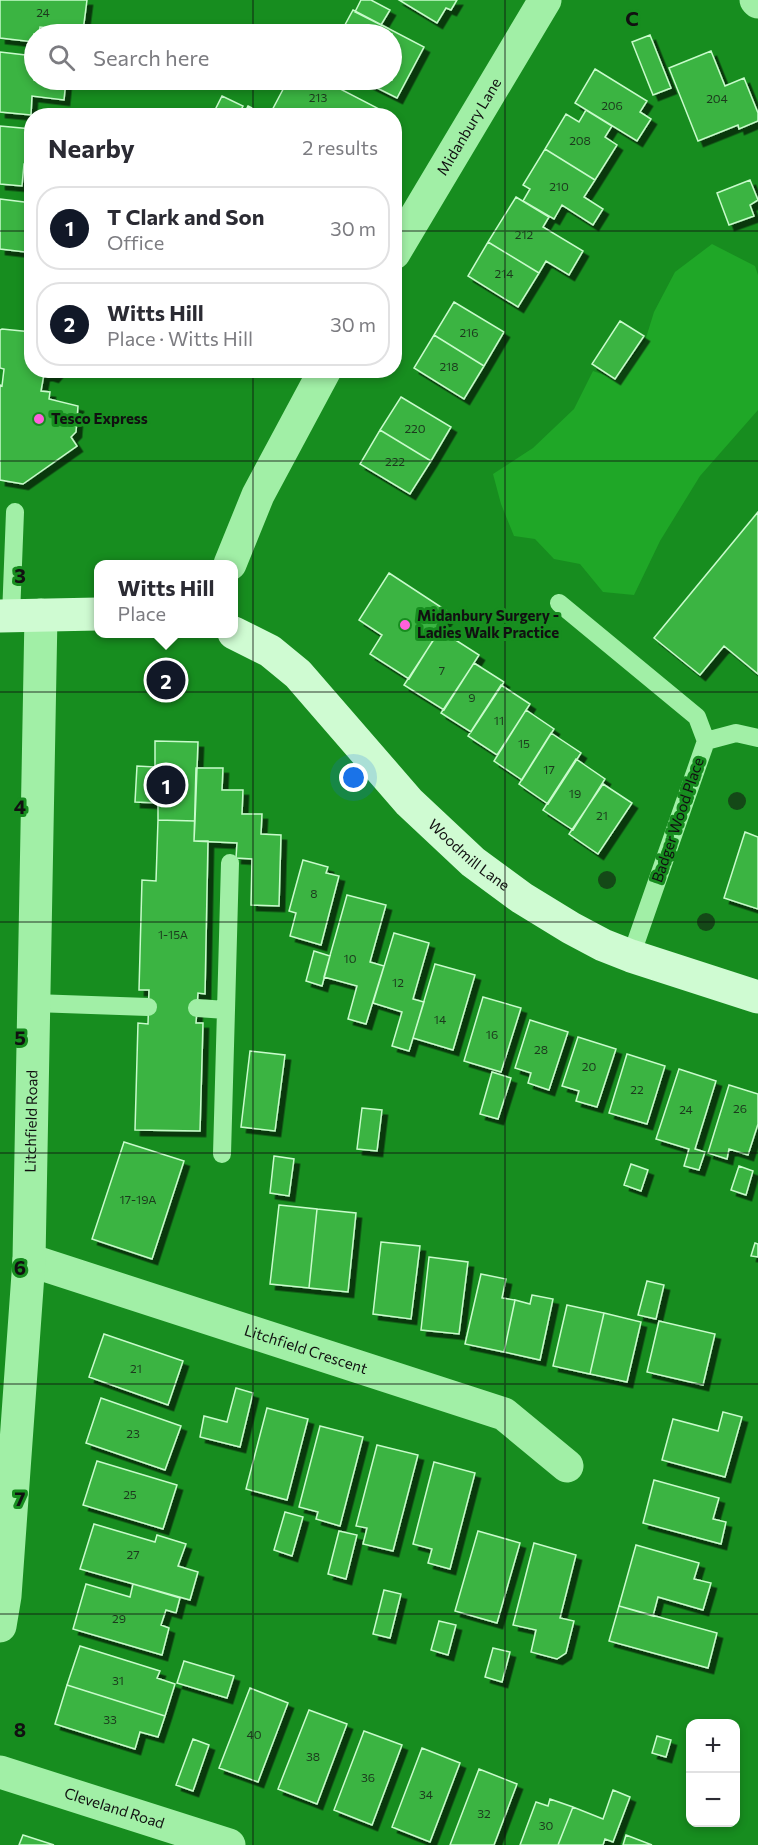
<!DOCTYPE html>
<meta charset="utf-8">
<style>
:root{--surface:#fff;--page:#f2f2f3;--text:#2b2b33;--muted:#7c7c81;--line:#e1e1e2;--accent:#111827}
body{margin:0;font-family:Commissioner,sans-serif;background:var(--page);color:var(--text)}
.controls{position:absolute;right:18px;bottom:18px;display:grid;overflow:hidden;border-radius:12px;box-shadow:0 3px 9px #0003}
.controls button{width:54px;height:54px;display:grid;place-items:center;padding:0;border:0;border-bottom:2px solid var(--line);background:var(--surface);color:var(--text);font:30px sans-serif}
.you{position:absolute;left:354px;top:778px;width:21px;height:21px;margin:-15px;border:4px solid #fff;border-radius:50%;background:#1a73e8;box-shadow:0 0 0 9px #1a73e833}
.badge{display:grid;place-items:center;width:39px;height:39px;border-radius:50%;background:var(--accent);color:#fff;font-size:20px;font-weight:700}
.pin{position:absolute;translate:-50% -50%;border:3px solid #fff;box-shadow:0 2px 6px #0006}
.popup{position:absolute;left:94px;top:560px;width:144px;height:78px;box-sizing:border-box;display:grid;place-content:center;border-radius:12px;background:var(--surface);filter:drop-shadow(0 2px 4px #0005);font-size:20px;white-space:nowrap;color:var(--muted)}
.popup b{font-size:22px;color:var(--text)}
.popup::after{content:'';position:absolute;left:50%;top:100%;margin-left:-12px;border:12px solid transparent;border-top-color:var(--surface)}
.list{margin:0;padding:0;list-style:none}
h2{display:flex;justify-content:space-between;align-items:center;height:78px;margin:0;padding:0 24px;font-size:26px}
h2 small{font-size:20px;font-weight:400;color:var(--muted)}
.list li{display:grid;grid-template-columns:39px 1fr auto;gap:18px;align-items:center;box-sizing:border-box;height:84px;margin:0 12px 12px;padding:0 12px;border:2px solid var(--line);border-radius:24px}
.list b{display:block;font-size:22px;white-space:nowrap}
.list p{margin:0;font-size:20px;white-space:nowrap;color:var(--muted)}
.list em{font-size:20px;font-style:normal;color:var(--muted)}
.icon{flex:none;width:33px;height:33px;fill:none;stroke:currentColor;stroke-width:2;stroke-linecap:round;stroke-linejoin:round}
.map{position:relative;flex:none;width:758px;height:1845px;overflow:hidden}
.search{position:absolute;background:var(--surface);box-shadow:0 3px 9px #0003;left:24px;top:24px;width:378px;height:66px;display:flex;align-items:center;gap:15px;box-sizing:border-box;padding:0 21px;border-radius:33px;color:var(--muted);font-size:22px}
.panel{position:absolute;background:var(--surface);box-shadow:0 3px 9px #0003;left:24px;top:108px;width:378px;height:270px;border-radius:24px}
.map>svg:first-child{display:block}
.green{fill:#1fa727}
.building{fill:#3bb442;stroke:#c8fbcb;stroke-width:1.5;filter:url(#shadow)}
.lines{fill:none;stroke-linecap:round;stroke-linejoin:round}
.lane{stroke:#a1efa6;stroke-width:18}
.street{stroke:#a1efa6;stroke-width:33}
.secondary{stroke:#cffbd2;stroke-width:33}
.tree{fill:#144917}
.grid{fill:none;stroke:#111;stroke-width:1.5;stroke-opacity:0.55}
.poi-dot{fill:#ff60dc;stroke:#178d1f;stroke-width:2}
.labels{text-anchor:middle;stroke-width:6;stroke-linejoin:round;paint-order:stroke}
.number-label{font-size:12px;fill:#1c3a1d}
.street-label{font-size:15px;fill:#111;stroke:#178d1f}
.poi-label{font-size:15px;font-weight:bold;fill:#111;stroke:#178d1f;text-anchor:start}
.grid-label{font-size:20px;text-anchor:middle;font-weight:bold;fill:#111;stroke:#178d1f;stroke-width:6;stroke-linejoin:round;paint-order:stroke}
</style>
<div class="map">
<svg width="758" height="1845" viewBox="0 0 758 1845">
<defs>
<filter id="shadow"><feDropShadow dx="5.5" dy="5.5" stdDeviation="0" flood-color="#0009"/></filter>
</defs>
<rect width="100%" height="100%" fill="#178d1f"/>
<path class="green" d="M712 244 755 266 758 275V410L700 476 660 541 634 595 603 592 580 564 554 559 535 539 514 536 501 504 493 474 533 448 574 409 593 371 616 379 645 341 654 312 675 272Z"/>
<path class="building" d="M0 0H87L83 31 40 27 39 34H34V42L0 38Z
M361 0H371L390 10 381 25 355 12Z
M399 0H457L451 10 446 8 437 23Z
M353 10 424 47 397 98 361 80H392V34H340Z
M650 35 671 88 653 95 632 42Z
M711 51 725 86 744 78 758 113V121L739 129 738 125 698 141 669 68Z
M0 52 34 56V80H66L64 100 32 96 31 115 0 112Z
M595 69 647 101 640 112 651 119 637 141 575 103Z
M288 80H295L306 85 309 80H323L383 111 381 116H269Z
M222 96 243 106 238 116H227L215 110Z
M248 106 267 116H243Z
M586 110 612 126 605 137 617 145 595 180 545 149 566 114 579 122Z
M0 126 32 129V165L24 164 22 186 0 184Z
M545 149 595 180 584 197 603 209 593 225 562 205 554 219 523 201 530 189 523 185Z
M750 180 758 200 750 205 754 216 729 225 717 193Z
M516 197 549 217 543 227 583 251 569 275 546 261 539 273 488 242Z
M0 199 32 203V231H27L25 252 0 249Z
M488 242 539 273 518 307 468 276Z
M454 302 504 332 484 366 434 335Z
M620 321 644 336 615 379 592 364Z
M2 329 32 332V370H59L53 377 44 374 41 391 50 392 49 399 78 406 76 432 71 437 77 446 23 484 0 480V385L2 386 4 369 0 368V330Z
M434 335 484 366 464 399 414 368Z
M401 397 451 427 431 461 380 430Z
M380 430 431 461 410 494 360 464Z
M758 512V674L724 646 700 675 654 638Z
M389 573 450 613 409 679 370 654 382 635 359 620Z
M440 630 479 655 444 710 404 685Z
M474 663 504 682 471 732 441 713Z
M501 685 530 704 497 755 468 736Z
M526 710 554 729 522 780 494 761Z
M551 733 581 753 548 804 519 784Z
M155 741 198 742 195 821 158 820V803L135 802 137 766 155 767Z
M576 759 605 779 573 830 543 810Z
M196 768H223L222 790H243L242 814H262L261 834 281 835 279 906 251 905 252 859 236 858 237 843 194 841Z
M603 784 632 803 598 854 569 834Z
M158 820 195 821 194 841H208L205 994 198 993 196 1023H203L200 1131 135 1130 138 1023 148 1024 149 990H139L142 880 156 881Z
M745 832 758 837V909L724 898Z
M303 860 328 867 326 873 339 876 321 945 290 936 296 913 289 911Z
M347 895 386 905 370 962 384 966 366 1024 348 1019 357 986 324 977Z
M394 933 429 943 413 999 424 1002 409 1051 392 1046 402 1012 373 1003Z
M314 951 330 956 322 986 306 981Z
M435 964 475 975 453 1050 413 1038Z
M483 997 521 1008 501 1072 464 1061Z
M530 1020 568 1032 549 1090 528 1083 531 1073 515 1068Z
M578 1037 616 1049 597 1107 576 1101 579 1091 562 1086Z
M250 1051 285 1055 275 1131 241 1127Z
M627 1054 665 1066 647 1124 609 1113Z
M679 1069 716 1081 695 1149 705 1152 699 1170 684 1166 689 1149 656 1139Z
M492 1072 511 1078 498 1119 480 1114Z
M729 1085 758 1094V1124L748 1155 729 1149 727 1159 708 1153Z
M362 1108 382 1110 377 1151 357 1149Z
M124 1142 184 1161 152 1259 92 1239Z
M274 1156 294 1159 289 1196 270 1193Z
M631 1164 648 1170 641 1191 624 1185Z
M739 1166 753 1171 746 1195 731 1190Z
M279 1205 317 1209 309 1288 270 1284Z
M317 1209 356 1213 348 1292 309 1288Z
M381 1242 420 1246 411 1319 373 1314Z
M755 1243 758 1244V1257L751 1256Z
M429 1257 468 1262 459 1334 421 1330Z
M481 1274 506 1279 502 1298 515 1300 504 1352 465 1344Z
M647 1281 664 1285 656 1319 638 1315Z
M532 1295 553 1299 540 1360 504 1352 515 1300 530 1304Z
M567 1305 604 1313 590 1374 553 1366Z
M604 1313 641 1322 627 1382 590 1374Z
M659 1321 715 1334 703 1385 647 1372Z
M104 1334 183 1361 168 1405 89 1377Z
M236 1388 253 1393 240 1447 200 1437 204 1416 227 1422Z
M101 1398 181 1426 165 1470 86 1443Z
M267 1408 308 1419 287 1500 246 1489Z
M723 1412 742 1417 725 1477 662 1460 673 1419 718 1431Z
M320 1426 363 1437 340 1526 316 1519 318 1512 299 1507Z
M377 1445 418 1455 393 1551 363 1544 367 1528 356 1526Z
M97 1461 177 1485 163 1529 83 1505Z
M434 1462 475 1473 450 1569 428 1563 432 1549 413 1544Z
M654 1480 719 1498 713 1519 726 1522 721 1544 643 1523Z
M285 1512 303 1517 292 1556 274 1550Z
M94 1524 155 1542 157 1535 186 1544 178 1566 198 1572 190 1600 80 1569Z
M339 1531 357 1535 346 1579 328 1574Z
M478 1531 520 1543 497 1623 455 1611Z
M534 1543 576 1555 560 1618 574 1621 566 1653 557 1659 531 1652 536 1630 513 1625Z
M636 1545 699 1563 694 1579 711 1583 703 1610 658 1597 653 1616 619 1606Z
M86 1584 130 1597 133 1584 180 1598 176 1613 166 1610 161 1625 169 1628 162 1655 73 1629Z
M384 1590 401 1594 390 1638 373 1634Z
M619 1606 717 1633 708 1668 609 1641Z
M439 1621 456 1625 448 1655 431 1650Z
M80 1646 160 1671 157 1678 175 1684 165 1716 67 1685Z
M493 1648 510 1652 502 1682 485 1677Z
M184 1661 234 1676 227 1698 177 1683Z
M67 1685 165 1716 158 1737 140 1732 135 1749 55 1724Z
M250 1688 288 1703 258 1782 219 1768Z
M309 1710 347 1724 317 1804 278 1789Z
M364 1731 402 1745 372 1825 334 1810Z
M657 1736 671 1740 666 1757 652 1753Z
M193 1739 209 1745 193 1791 176 1785Z
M422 1748 460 1763 430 1842 392 1827Z
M479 1769 517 1784 494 1845H450Z
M613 1790 630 1797 613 1842 605 1839 603 1845H558L573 1807 603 1819Z
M550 1799 573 1807 558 1845H520L536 1802 548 1806Z
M23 1835 54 1845H19Z
M626 1835 652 1845H623Z"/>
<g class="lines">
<path class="lane" d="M559 603 697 717 706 741 631 956
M11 616 15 512
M706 741 736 733 758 738
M34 1003 148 1007
M197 1008 226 1010 230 863
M222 1154 226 1010"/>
<g class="street">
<path d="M756 0 758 2"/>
<path id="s1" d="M394 253 545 0"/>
<path d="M230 564 258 495 325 370"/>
<path id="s2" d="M29 1260 504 1414 567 1466"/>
<path id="s3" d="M0 1626 5 1596 29 1260 41 615"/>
<path id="s4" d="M0 1772 229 1845"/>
</g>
<g class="secondary">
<path d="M0 616 98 614"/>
<path id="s5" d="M234 633 270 651 298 674 409 802 473 862 522 898 571 928 603 945 631 956 758 997"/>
</g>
</g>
<g class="tree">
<circle cx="737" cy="801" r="9"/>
<circle cx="607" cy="880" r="9"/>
<circle cx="706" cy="922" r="9"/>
</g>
<path class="grid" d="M253 0V34M505 0V1845M253 80V116M0 231H32M394 231H758M253 370V1845M0 461H758M0 692H758M0 922H758M0 1153H758M0 1384H758M0 1614H758"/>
<g class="poi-dot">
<circle cx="39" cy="419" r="6"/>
<circle cx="405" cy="625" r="6"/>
</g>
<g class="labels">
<g class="number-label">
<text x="43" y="17">24</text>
<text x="318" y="102">213</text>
<text x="717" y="103">204</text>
<text x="612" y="110">206</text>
<text x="580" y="145">208</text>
<text x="559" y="191">210</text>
<text x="524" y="239">212</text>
<text x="504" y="278">214</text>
<text x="469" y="337">216</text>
<text x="449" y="371">218</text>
<text x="415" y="433">220</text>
<text x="395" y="466">222</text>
<text x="442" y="675">7</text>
<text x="472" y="702">9</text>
<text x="499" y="725">11</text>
<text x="524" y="748">15</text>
<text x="549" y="774">17</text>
<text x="575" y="798">19</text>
<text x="602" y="820">21</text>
<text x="314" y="898">8</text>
<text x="173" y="939">1-15A</text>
<text x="350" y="963">10</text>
<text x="398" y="987">12</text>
<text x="440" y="1024">14</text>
<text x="492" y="1039">16</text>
<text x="541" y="1054">28</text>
<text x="589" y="1071">20</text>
<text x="637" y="1094">22</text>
<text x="740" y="1113">26</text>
<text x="686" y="1114">24</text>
<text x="138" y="1204">17-19A</text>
<text x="136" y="1373">21</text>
<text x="133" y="1438">23</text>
<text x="130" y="1499">25</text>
<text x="133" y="1559">27</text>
<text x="119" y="1623">29</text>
<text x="118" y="1685">31</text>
<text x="110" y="1724">33</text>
<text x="254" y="1739">40</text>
<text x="313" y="1761">38</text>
<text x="368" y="1782">36</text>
<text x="426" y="1799">34</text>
<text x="484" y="1818">32</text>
<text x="546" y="1830">30</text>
</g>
<g class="street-label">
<text dy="5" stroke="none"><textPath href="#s1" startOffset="147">Midanbury Lane</textPath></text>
<text transform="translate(678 820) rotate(-71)" y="5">Badger Wood Place</text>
<text dy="5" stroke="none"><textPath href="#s5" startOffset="326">Woodmill Lane</textPath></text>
<text dy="5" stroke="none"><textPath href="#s3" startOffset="506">Litchfield Road</textPath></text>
<text dy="5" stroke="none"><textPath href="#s2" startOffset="291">Litchfield Crescent</textPath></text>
<text dy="5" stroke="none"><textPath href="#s4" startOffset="120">Cleveland Road</textPath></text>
</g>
<g class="poi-label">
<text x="51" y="424">Tesco Express</text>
<text x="417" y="621">Midanbury Surgery -<tspan x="417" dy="17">Ladies Walk Practice</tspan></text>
</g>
</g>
<g class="grid-label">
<text x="632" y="26">C</text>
<text x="20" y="583">3</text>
<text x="20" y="814">4</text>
<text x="20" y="1045">5</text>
<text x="20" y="1275">6</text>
<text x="20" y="1506">7</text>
<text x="20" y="1737">8</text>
</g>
</svg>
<div class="controls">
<button>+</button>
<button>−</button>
</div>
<div class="you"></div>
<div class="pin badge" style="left:166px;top:785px">1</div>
<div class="pin badge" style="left:166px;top:680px">2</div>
<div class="popup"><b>Witts Hill</b>Place</div>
<div class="search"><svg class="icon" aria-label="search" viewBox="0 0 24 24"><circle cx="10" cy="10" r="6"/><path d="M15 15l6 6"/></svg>Search here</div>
<section class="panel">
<h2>Nearby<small>2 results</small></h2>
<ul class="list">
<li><span class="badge">1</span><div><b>T Clark and Son</b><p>Office</p></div><em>30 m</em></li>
<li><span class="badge">2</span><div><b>Witts Hill</b><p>Place · Witts Hill</p></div><em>30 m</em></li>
</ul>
</section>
</div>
